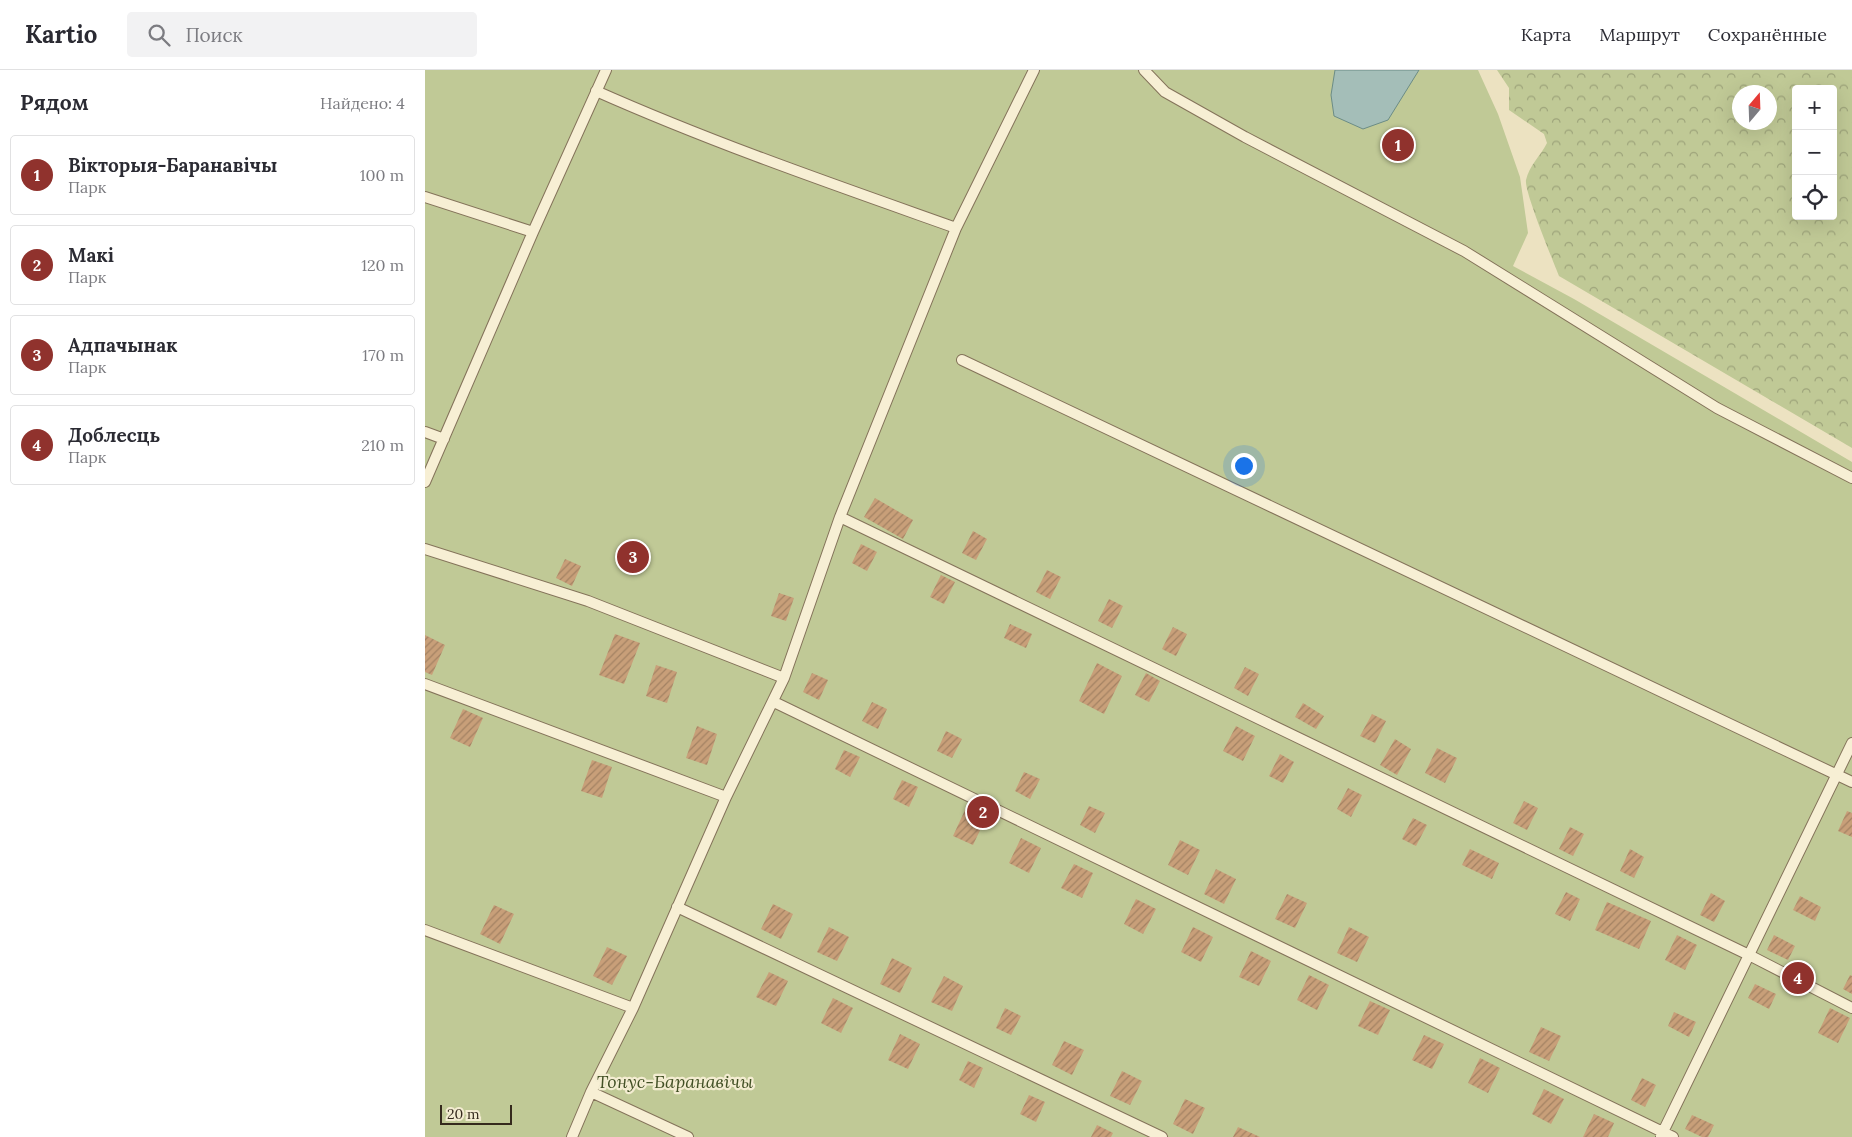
<!DOCTYPE html>
<html lang="ru">
<meta charset="utf-8">
<style>
:root{--surface:#fff;--page:#f2f2f3;--text:#2b2b33;--muted:#7c7c81;--line:#e1e1e2;--accent:#90322d}
body{margin:0;font-family:Lora,serif;background:var(--page);color:var(--text)}
.controls{position:absolute;right:15px;top:15px;display:grid;overflow:hidden;border-radius:5px;box-shadow:0 5px 20px #0002}
.controls button{width:45px;height:45px;display:grid;place-items:center;padding:0;border:0;border-bottom:1px solid var(--line);background:var(--surface);color:var(--text);font:25px sans-serif}
.compass{position:absolute;left:1307px;top:15px;width:45px;height:45px;border-radius:50%;background:var(--surface);box-shadow:0 5px 20px #0002;rotate:19deg}
.scale{position:absolute;left:15px;bottom:12px;width:72px;box-sizing:border-box;padding-left:5px;border:2px solid #352a1d;border-top:0;font-size:14px;line-height:18px;white-space:nowrap;color:#352a1d;-webkit-text-stroke:4px #f3ecd1;paint-order:stroke}
.you{position:absolute;left:818px;top:395px;width:18px;height:18px;margin:-12px;border:4px solid #fff;border-radius:50%;background:#1a73e8;box-shadow:0 0 0 8px #1a73e833}
.badge{display:grid;place-items:center;width:32px;height:32px;border-radius:50%;background:var(--accent);color:#fff;font-size:16px;font-weight:700}
.pin{position:absolute;translate:-50% -50%;border:2px solid #fff;box-shadow:0 1px 5px #0006}
.list{margin:0;padding:0;list-style:none}
h2{display:flex;justify-content:space-between;align-items:center;height:65px;margin:0;padding:0 20px;font-size:21px}
h2 small{font-size:16px;font-weight:400;color:var(--muted)}
.list li{display:grid;grid-template-columns:32px 1fr auto;gap:15px;align-items:center;box-sizing:border-box;height:80px;margin:0 10px 10px;padding:0 10px;border:1px solid var(--line);border-radius:5px}
.list b{display:block;font-size:19px;white-space:nowrap}
.list p{margin:0;font-size:16px;white-space:nowrap;color:var(--muted)}
.list em{font-size:16px;font-style:normal;color:var(--muted)}
.icon{flex:none;width:28px;height:28px;fill:none;stroke:currentColor;stroke-width:2;stroke-linecap:round;stroke-linejoin:round}
.map{position:relative;flex:none;width:1427px;height:1067px;overflow:hidden}
header{display:flex;align-items:center;gap:30px;box-sizing:border-box;height:70px;padding:0 25px;background:var(--surface);border-bottom:1px solid var(--line)}
header strong{font-size:24px}
nav{display:flex;gap:28px;margin-inline-start:auto;font-size:18px}
.search{width:350px;height:45px;background:var(--page);display:flex;align-items:center;gap:12px;box-sizing:border-box;padding:0 18px;border-radius:5px;color:var(--muted);font-size:19px}
main{display:flex}
aside{flex:1;background:var(--surface)}
.map>svg:first-child{display:block}
.forest{fill:url(#forest-crowns);fill-rule:evenodd}
.garden{fill:#c0c996}
.water{fill:#a4beb8;stroke:#6b8c86}
.building{fill:url(#building-hatch)}
.lines{fill:none;stroke-linecap:round;stroke-linejoin:round}
.service-casing{stroke:#84735a;stroke-width:12}
.service{stroke:#f7efd4;stroke-width:10}
.labels{text-anchor:middle;stroke-width:4.5;stroke-linejoin:round;paint-order:stroke}
.park-label{font-size:18px;font-style:italic;fill:#425025;stroke:#f3ecd1}
</style>
<header>
<strong>Kartio</strong>
<div class="search"><svg class="icon" aria-label="search" viewBox="0 0 24 24"><circle cx="10" cy="10" r="6"/><path d="M15 15l6 6"/></svg>Поиск</div>
<nav><a>Карта</a><a>Маршрут</a><a>Сохранённые</a></nav>
</header>
<main>
<aside>
<h2>Рядом<small>Найдено: 4</small></h2>
<ul class="list">
<li><span class="badge">1</span><div><b>Вікторыя-Баранавічы</b><p>Парк</p></div><em>100 m</em></li>
<li><span class="badge">2</span><div><b>Макі</b><p>Парк</p></div><em>120 m</em></li>
<li><span class="badge">3</span><div><b>Адпачынак</b><p>Парк</p></div><em>170 m</em></li>
<li><span class="badge">4</span><div><b>Доблесць</b><p>Парк</p></div><em>210 m</em></li>
</ul>
</aside>
<div class="map">
<svg width="1427" height="1067" viewBox="0 0 1427 1067">
<defs>
<pattern id="forest-crowns" width="20" height="18" patternUnits="userSpaceOnUse" patternTransform="scale(1.25)"><rect width="20" height="18" fill="#c0c996"/><path d="M2 6a3 3 0 1 1 6 0M12 15a3 3 0 1 1 6 0" fill="none" stroke="#9da37a"/></pattern>
<pattern id="building-hatch" width="6" height="6" patternUnits="userSpaceOnUse" patternTransform="scale(1.25)"><rect width="6" height="6" fill="#c89f79"/><path d="M-1 1l2-2M0 6l6-6M5 7l2-2" fill="none" stroke="#a38263"/></pattern>
</defs>
<rect width="100%" height="100%" fill="#ece2c1"/>
<path class="forest" d="M1072 0H1427V378L1134 206C1128 191 1099 121 1101 110 1104 96 1116 85 1122 73L1119 64 1084 40V18ZM1371 19H1408V146H1371ZM1314 22H1344V52H1314Z"/>
<path class="garden" d="M0 0H1053L1073 44 1095 107 1103 163 1088 196 1149 229 1427 392V1067H0Z"/>
<path class="water" d="M910 0H994L963 50 938 59 909 46 906 25Z"/>
<path class="building" d="M450 428 488 450 478 469 439 447Z
M548 461 562 469 551 490 537 483Z
M436 474 452 482 442 501 427 493Z
M140 489 156 496 147 516 131 508Z
M622 500 636 507 625 529 611 522Z
M516 505 530 512 519 534 505 527Z
M354 523 369 528 361 551 346 546Z
M684 529 698 536 687 558 673 551Z
M585 554 607 564 601 578 579 568Z
M748 557 762 564 751 586 737 579Z
M190 564 215 573 199 614 174 605Z
M0 565 20 575 7 605 0 602Z
M672 593 697 606 679 644 654 631Z
M231 595 252 602 242 633 221 626Z
M820 597 834 604 823 626 809 618Z
M387 603 403 610 394 630 378 622Z
M721 603 735 611 724 632 710 625Z
M447 632 462 639 453 659 437 651Z
M878 633 899 646 891 659 870 647Z
M38 639 58 648 45 677 25 668Z
M947 644 961 651 950 673 935 666Z
M272 656 292 664 282 695 261 688Z
M811 656 830 666 818 691 798 681Z
M521 661 537 669 527 688 512 681Z
M970 669 986 679 972 705 955 695Z
M1012 678 1032 688 1020 713 1000 703Z
M419 680 435 687 425 707 410 699Z
M855 684 869 692 858 713 844 706Z
M167 690 187 697 177 728 156 721Z
M599 702 615 709 605 729 590 721Z
M477 710 493 717 484 737 468 729Z
M923 718 937 725 926 747 912 739Z
M1099 731 1113 738 1102 760 1088 753Z
M664 736 680 743 670 763 655 755Z
M540 740 560 750 548 775 528 766Z
M1422 741 1427 743V767L1413 761Z
M988 748 1002 755 991 776 977 769Z
M1145 757 1159 764 1148 786 1134 779Z
M596 768 616 778 604 803 584 793Z
M755 770 775 780 763 805 743 795Z
M1045 779 1074 793 1067 809 1037 795Z
M1205 779 1219 787 1209 808 1195 801Z
M649 794 668 803 657 828 636 818Z
M791 799 811 809 799 834 779 824Z
M1141 822 1155 829 1145 851 1130 844Z
M1286 823 1300 831 1289 852 1275 845Z
M862 824 882 833 870 858 850 849Z
M1375 826 1396 837 1390 851 1368 840Z
M711 829 731 839 718 864 699 854Z
M1182 832 1226 851 1214 879 1170 860Z
M348 834 368 844 356 869 336 859Z
M69 835 89 844 75 874 55 864Z
M404 857 424 867 412 891 392 882Z
M768 857 788 867 776 892 756 882Z
M924 857 944 867 932 892 912 883Z
M1252 865 1272 875 1260 900 1240 890Z
M1349 865 1370 876 1363 890 1342 880Z
M182 877 202 886 187 915 168 906Z
M826 881 846 891 834 916 814 907Z
M467 888 487 898 475 923 455 914Z
M344 902 363 911 351 936 331 927Z
M884 905 904 915 892 940 872 930Z
M1425 905 1427 906V924L1418 919Z
M519 906 538 916 527 941 506 932Z
M1330 914 1351 924 1344 939 1323 928Z
M408 928 428 938 416 963 396 953Z
M945 931 965 940 953 965 933 956Z
M580 938 596 946 586 965 571 958Z
M1405 938 1425 948 1413 973 1393 963Z
M1249 942 1271 952 1264 967 1243 956Z
M1116 957 1136 966 1124 991 1104 982Z
M475 964 495 974 483 999 463 990Z
M999 965 1019 974 1007 999 987 990Z
M639 971 659 980 647 1005 627 995Z
M1055 988 1075 998 1063 1023 1043 1013Z
M543 991 558 998 549 1018 534 1010Z
M697 1001 717 1011 705 1035 685 1026Z
M1217 1008 1231 1015 1220 1037 1206 1030Z
M1119 1019 1139 1029 1126 1054 1107 1044Z
M604 1025 620 1032 611 1052 595 1044Z
M760 1029 780 1038 768 1064 748 1054Z
M1169 1044 1189 1053 1183 1067H1158Z
M1267 1045 1289 1055 1283 1067H1277L1260 1059Z
M672 1055 688 1063 686 1067H666Z
M813 1057 835 1067H808Z"/>
<g class="lines">
<defs>
<path id="service" d="M719 0 740 22 820 67 1039 181 1292 338 1427 408
M171 21C288 73 410 115 531 158
M0 127 108 162
M537 290 1427 712
M0 362 19 369
M0 412 108 162 181 0
M415 447 1324 885 1427 938
M0 479 163 531 359 608
M0 614 301 727
M349 632 1248 1067
M252 837 737 1067
M0 860 208 938
M166 1022 263 1067
M1236 1066 1427 673
M147 1067 166 1022 208 938 301 727 359 608 415 447 531 158 609 0"/>
</defs>
<use href="#service" class="service-casing"/>
<use href="#service" class="service"/>
</g>
<g class="labels">
<g class="park-label">
<text x="250" y="1018">Тонус-Баранавічы</text>
</g>
</g>
</svg>
<div class="controls">
<button>+</button>
<button>−</button>
<button><svg class="icon" aria-label="locate" viewBox="0 0 24 24"><circle cx="12" cy="12" r="6"/><path d="M12 2v4M12 18v4M2 12h4M18 12h4"/></svg></button>
</div>
<svg class="compass" viewBox="-18 -18 36 36"><path d="M0-13l5 13h-10z" fill="#e53935"/><path d="M0 13l5-13h-10z" fill="#7c7c81"/></svg>
<div class="scale">20 m</div>
<div class="you"></div>
<div class="pin badge" style="left:973px;top:75px">1</div>
<div class="pin badge" style="left:558px;top:742px">2</div>
<div class="pin badge" style="left:208px;top:487px">3</div>
<div class="pin badge" style="left:1373px;top:908px">4</div>
</div>
</main>
